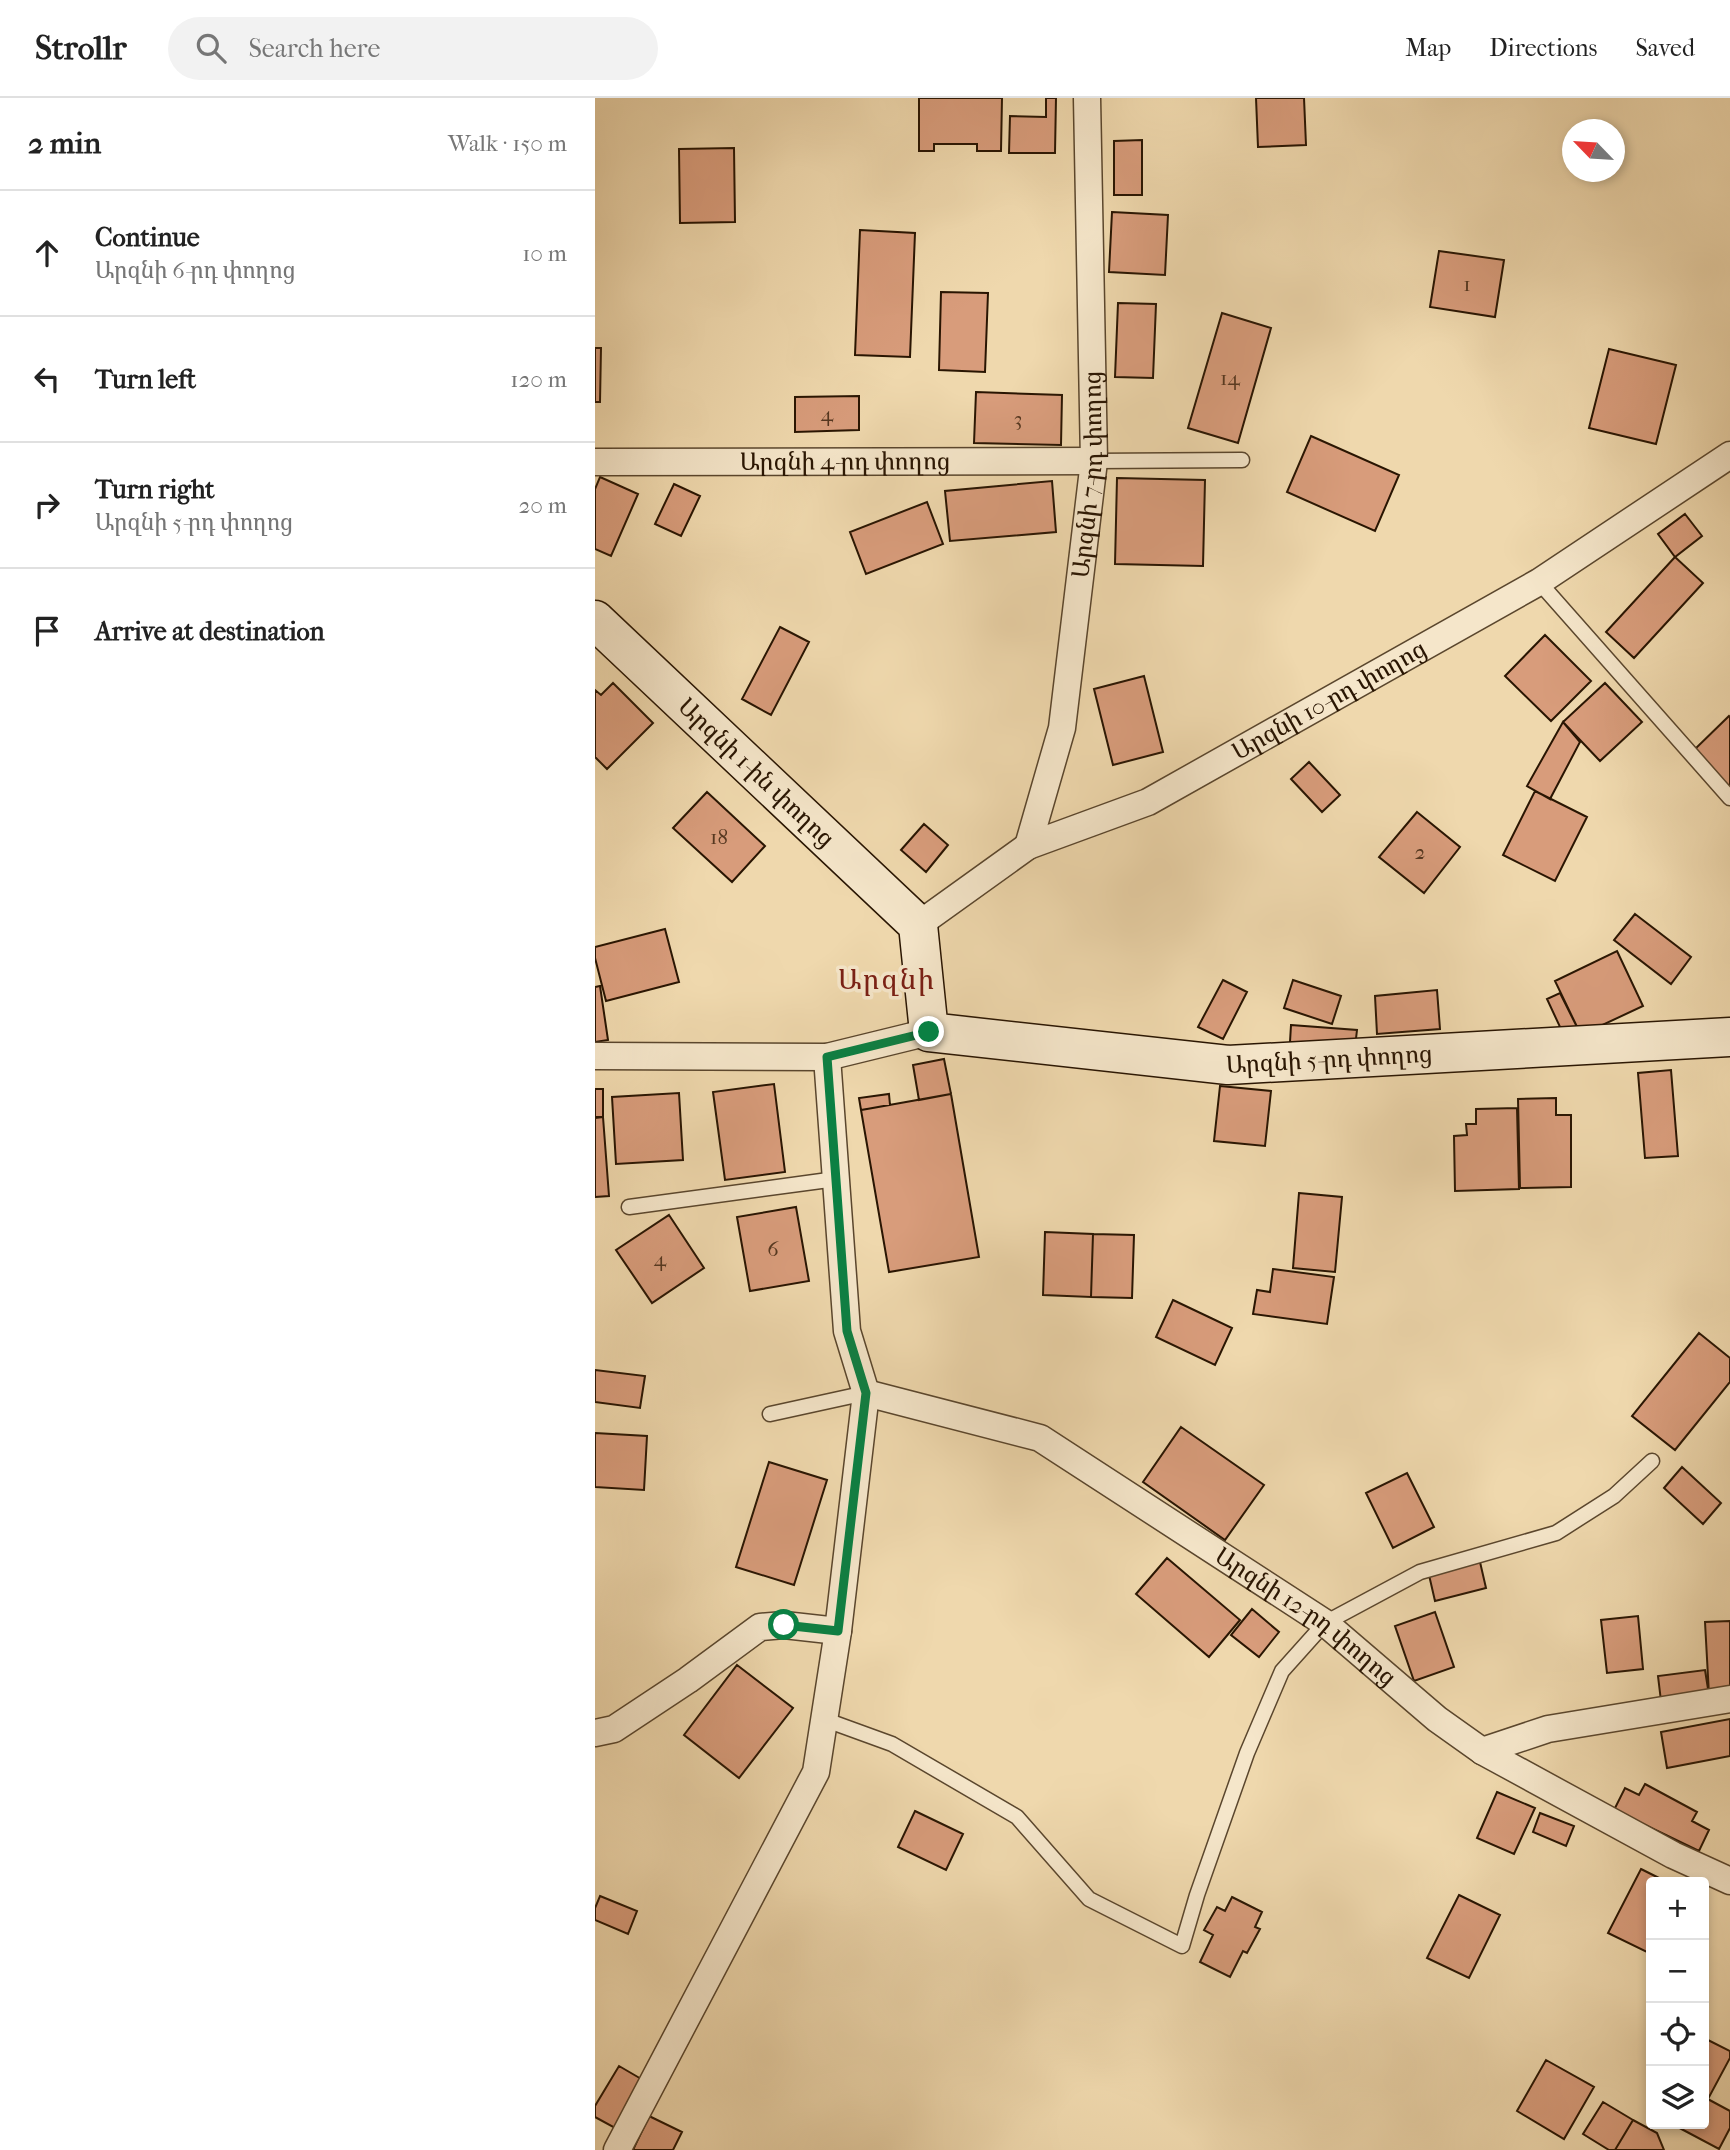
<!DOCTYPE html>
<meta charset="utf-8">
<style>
:root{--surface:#fff;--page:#f2f2f2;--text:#222;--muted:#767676;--line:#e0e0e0}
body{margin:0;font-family:"IM FELL French Canon","Noto Serif Armenian",serif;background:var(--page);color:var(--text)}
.controls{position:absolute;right:21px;bottom:21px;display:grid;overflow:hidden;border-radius:7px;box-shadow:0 4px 10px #0003}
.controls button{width:63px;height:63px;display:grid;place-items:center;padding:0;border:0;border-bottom:2px solid var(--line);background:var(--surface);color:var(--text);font:35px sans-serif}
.compass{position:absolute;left:967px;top:21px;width:63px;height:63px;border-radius:50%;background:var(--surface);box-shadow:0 4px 10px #0003;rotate:295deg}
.stop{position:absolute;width:21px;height:21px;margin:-16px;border:5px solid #0b8043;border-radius:50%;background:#fff}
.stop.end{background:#0b8043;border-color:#fff;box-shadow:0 2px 7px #0008}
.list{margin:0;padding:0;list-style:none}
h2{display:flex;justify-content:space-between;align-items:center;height:91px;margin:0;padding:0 28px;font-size:30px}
h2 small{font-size:23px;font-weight:400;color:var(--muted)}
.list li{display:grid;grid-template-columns:46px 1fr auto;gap:21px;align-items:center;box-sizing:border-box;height:126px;padding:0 28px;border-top:2px solid var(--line)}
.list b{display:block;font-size:26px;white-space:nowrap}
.list p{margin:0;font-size:23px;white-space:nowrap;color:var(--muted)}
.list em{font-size:23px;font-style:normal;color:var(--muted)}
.icon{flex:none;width:38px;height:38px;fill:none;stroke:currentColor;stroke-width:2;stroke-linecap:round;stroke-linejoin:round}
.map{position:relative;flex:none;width:1135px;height:2052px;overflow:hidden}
header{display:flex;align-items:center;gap:42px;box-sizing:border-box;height:98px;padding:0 35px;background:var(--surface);border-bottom:2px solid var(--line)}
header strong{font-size:33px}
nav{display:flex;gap:38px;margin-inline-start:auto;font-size:24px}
.search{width:490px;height:63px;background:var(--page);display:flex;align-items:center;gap:18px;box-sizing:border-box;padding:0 24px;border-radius:38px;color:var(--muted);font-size:26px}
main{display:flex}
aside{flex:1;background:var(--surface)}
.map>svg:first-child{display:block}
.building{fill:#d89c7b;stroke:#291502;stroke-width:2}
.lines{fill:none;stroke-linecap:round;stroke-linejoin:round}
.lane-casing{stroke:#5a462d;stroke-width:17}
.street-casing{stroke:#5a462d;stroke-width:29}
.secondary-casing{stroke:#291502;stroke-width:41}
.lane{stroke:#f5e6ca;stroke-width:14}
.street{stroke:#f5e6ca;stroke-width:26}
.secondary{stroke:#f5e6ca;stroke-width:38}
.route{stroke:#0b8043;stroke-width:9}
.labels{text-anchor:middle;stroke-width:7;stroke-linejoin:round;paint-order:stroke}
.number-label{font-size:21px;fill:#553720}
.street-label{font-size:24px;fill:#291502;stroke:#f5e6ca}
.quarter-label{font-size:28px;letter-spacing:2px;fill:#7a1f14;stroke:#f5e6ca}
</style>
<header>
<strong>Strollr</strong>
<div class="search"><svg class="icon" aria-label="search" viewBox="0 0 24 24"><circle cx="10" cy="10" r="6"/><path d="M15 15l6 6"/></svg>Search here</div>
<nav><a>Map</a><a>Directions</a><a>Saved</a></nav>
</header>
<main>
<aside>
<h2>2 min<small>Walk · 150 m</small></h2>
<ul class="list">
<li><svg class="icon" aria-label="ahead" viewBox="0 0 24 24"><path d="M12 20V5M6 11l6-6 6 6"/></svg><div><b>Continue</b><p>Արզնի 6-րդ փողոց</p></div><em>10 m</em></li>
<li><svg class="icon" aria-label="left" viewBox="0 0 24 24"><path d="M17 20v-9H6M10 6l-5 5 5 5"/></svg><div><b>Turn left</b></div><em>120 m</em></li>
<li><svg class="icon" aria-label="right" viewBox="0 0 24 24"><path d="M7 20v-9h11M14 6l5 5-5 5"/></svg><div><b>Turn right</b><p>Արզնի 5-րդ փողոց</p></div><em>20 m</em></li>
<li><svg class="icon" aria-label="arrive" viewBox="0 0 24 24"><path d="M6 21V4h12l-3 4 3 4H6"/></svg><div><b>Arrive at destination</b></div></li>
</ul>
</aside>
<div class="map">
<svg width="1135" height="2052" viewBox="0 0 1135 2052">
<rect width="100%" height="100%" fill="#efd8ad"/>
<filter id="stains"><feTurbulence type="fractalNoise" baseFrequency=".00286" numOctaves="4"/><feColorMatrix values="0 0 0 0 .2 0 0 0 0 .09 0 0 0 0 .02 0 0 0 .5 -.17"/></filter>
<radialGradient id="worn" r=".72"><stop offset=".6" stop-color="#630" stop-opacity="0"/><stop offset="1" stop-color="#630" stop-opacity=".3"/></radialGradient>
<path class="building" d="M324 0H407L406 53H382V46H339V53H324Z
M451 0H461L460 55H414L415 18 451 19Z
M661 0H709L711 47 663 49Z
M547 42V97H519V43Z
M139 50 140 124 85 125 84 51Z
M517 114 573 117 570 177 514 174Z
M265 132 320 135 315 259 260 257Z
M844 153 909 162 900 219 835 209Z
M346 194 393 195 390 274 344 272Z
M523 205 561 206 558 280 520 279Z
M627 215 676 230 643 345 593 330Z
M0 250H6L5 304H0Z
M1014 251 1081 267 1061 346 994 330Z
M381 294 467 297 466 347 379 345Z
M264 298V332L200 334V299Z
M716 338 804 377 780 433 692 394Z
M5 379 43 396 16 458 0 451V391Z
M522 380 610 382 608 468 520 466Z
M457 383 461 434 355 443 350 393Z
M79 386 105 398 86 438 60 426Z
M332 404 348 446 271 476 255 434Z
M1090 416 1107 438 1080 459 1063 436Z
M1080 459 1108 485 1039 560 1011 534Z
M185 529 214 544 176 617 147 601Z
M950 537 996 583 956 623 910 578Z
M549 578 568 654 518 667 499 591Z
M18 585 58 625 12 671 0 659V592L6 597Z
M1010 585 1047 624 1005 663 968 624Z
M1134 618 1135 619V691L1099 652Z
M968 624 985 644 955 701 932 688Z
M714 664 745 697 727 714 696 681Z
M940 693 992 719 960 783 908 757Z
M112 694 170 748 137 784 78 730Z
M822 714 865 749 829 795 784 759Z
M329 726 353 747 331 774 306 752Z
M1040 816 1096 859 1076 886 1019 842Z
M70 831 84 884 11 903 0 860V849Z
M1022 853 1048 908 986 937 960 883Z
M628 882 652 894 628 941 603 929Z
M698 882 746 898 737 926 689 910Z
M5 888 13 942 0 944V889Z
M842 892 845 931 782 936 780 898Z
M965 895 986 937 972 944 952 901Z
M696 927 762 932 760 949 695 944Z
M349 961 356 996 324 1002 318 967Z
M1076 972 1083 1058 1050 1060 1043 975Z
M179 986 190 1074 130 1082 118 994Z
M625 988 676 993 670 1048 619 1043Z
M0 991H8V1019H0Z
M84 995 88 1062 21 1066 17 999Z
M294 996 295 1007 266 1012 264 1000Z
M356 996 384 1159 294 1174 266 1012Z
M961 1000V1017H976V1089L925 1090 923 1001Z
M922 1010 924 1091 860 1093 859 1038 872 1037 871 1026H881V1011Z
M8 1019 14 1098 0 1099V1020Z
M704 1095 747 1099 740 1174 698 1170Z
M201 1109 214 1183 155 1193 142 1119Z
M74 1117 109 1170 57 1205 21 1152Z
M450 1134 498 1136 496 1199 448 1197Z
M498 1136 539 1137 537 1200 496 1199Z
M678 1171 739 1179 732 1226 658 1216 662 1192 675 1194Z
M578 1202 637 1230 620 1267 561 1239Z
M1104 1235 1135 1260V1284L1080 1352 1037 1318Z
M0 1272 50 1278 45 1310 0 1304Z
M586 1329 669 1387 630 1442 548 1384Z
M0 1335 52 1338 49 1392 0 1389Z
M174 1364 232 1382 199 1487 141 1469Z
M1087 1369 1126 1405 1108 1426 1069 1390Z
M812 1375 839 1429 798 1450 771 1395Z
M572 1460 645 1522 614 1559 541 1496Z
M885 1464 891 1490 840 1503 834 1477Z
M657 1511 684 1534 664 1559 636 1537Z
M840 1514 859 1569 819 1583 800 1528Z
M1043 1518 1048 1571 1012 1575 1006 1522Z
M1135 1523V1596L1114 1597 1110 1524Z
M142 1567 198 1610 144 1680 89 1637Z
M1110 1572 1114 1597 1066 1603 1063 1578Z
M1135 1621V1658L1072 1670 1066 1634Z
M1050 1686 1102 1714 1097 1723 1114 1732 1104 1753 1019 1712 1030 1690 1044 1697Z
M902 1694 940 1710 919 1756 882 1740Z
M320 1713 368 1736 351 1772 303 1749Z
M945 1715 979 1728 971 1748 938 1734Z
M1046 1771 1072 1784H1056V1856L1013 1835Z
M864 1797 905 1817 874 1880 832 1860Z
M5 1798 42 1813 33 1836 0 1822V1810Z
M637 1799 667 1814 660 1829 665 1831 652 1855 648 1853 635 1879 605 1864 618 1837 609 1832 622 1809 630 1813Z
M1109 1940 1135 1953V1960L1113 2001 1109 1999Z
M951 1962 999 1989 969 2041 922 2013Z
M24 1968 48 1982 20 2030 0 2019V2008Z
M1109 1999 1135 2013V2030L1124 2051 1077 2026H1109Z
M1008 2004 1038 2022 1020 2052H1014L988 2036Z
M54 2018 87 2034 78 2052H38Z
M1038 2022 1062 2035 1069 2052H1020Z"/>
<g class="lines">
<defs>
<path id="lane" d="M499 363 647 362
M944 484 1135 700
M34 1109 241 1081
M175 1316 271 1295
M231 1622 297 1646 422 1719 494 1801 587 1848 602 1797 652 1655 687 1573 730 1525 825 1474 961 1435 1019 1398 1057 1363"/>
<g id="street">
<path id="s1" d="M0 364 499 363"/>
<path id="s2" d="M433 748 467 630 499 363 492 0"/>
<path id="s3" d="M323 827 433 748 553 704 944 484 1135 357"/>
<path d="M0 958 232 959 334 934"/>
<path id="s4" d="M271 1295 445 1340 730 1525 842 1621 887 1653 1078 1757 1135 1783"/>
<path d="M0 1635 19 1631 93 1582 165 1529 189 1527 243 1533"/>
<path d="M887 1653 953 1631 1135 1601"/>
<path d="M22 2052 221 1674 243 1533 271 1295 252 1233 232 959"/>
</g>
<g id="secondary">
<path id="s5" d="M0 522 323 827 334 934 633 967 1135 939"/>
</g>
</defs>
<use href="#lane" class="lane-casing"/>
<use href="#street" class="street-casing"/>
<use href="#secondary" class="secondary-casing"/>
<use href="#lane" class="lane"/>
<use href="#street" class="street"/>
<use href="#secondary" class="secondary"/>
</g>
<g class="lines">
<path class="route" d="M189 1527 243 1533 271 1295 252 1233 232 959 334 934"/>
</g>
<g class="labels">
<g class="number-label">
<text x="872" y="193">1</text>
<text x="635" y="287">14</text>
<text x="232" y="323">4</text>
<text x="423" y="328">3</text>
<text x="124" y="746">18</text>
<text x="825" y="761">2</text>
<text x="178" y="1158">6</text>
<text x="65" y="1168">4</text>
</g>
<g class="street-label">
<text dy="8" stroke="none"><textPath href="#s1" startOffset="250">Արզնի 4-րդ փողոց</textPath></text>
<text dy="8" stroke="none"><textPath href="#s2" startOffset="378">Արզնի 7-րդ փողոց</textPath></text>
<text dy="8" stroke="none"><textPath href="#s3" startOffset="471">Արզնի 10-րդ փողոց</textPath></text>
<text dy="8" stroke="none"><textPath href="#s5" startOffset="222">Արզնի 1-ին փողոց</textPath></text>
<text dy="8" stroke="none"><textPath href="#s5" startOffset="954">Արզնի 5-րդ փողոց</textPath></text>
<text dy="8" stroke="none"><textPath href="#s4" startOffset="500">Արզնի 12-րդ փողոց</textPath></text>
</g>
<g class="quarter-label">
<text x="292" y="891">Արզնի</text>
</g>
</g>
<rect width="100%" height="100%" filter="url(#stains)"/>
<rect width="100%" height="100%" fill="url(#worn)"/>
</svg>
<div class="controls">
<button>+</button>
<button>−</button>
<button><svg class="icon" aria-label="locate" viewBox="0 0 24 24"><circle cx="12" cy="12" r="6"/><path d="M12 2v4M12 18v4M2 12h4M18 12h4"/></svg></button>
<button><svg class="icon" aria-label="layers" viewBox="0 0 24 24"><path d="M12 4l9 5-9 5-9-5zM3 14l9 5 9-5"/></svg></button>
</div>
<svg class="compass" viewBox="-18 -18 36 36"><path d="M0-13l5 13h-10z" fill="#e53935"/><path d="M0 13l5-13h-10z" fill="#767676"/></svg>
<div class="stop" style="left:189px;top:1527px"></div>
<div class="stop end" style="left:334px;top:934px"></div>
</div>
</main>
